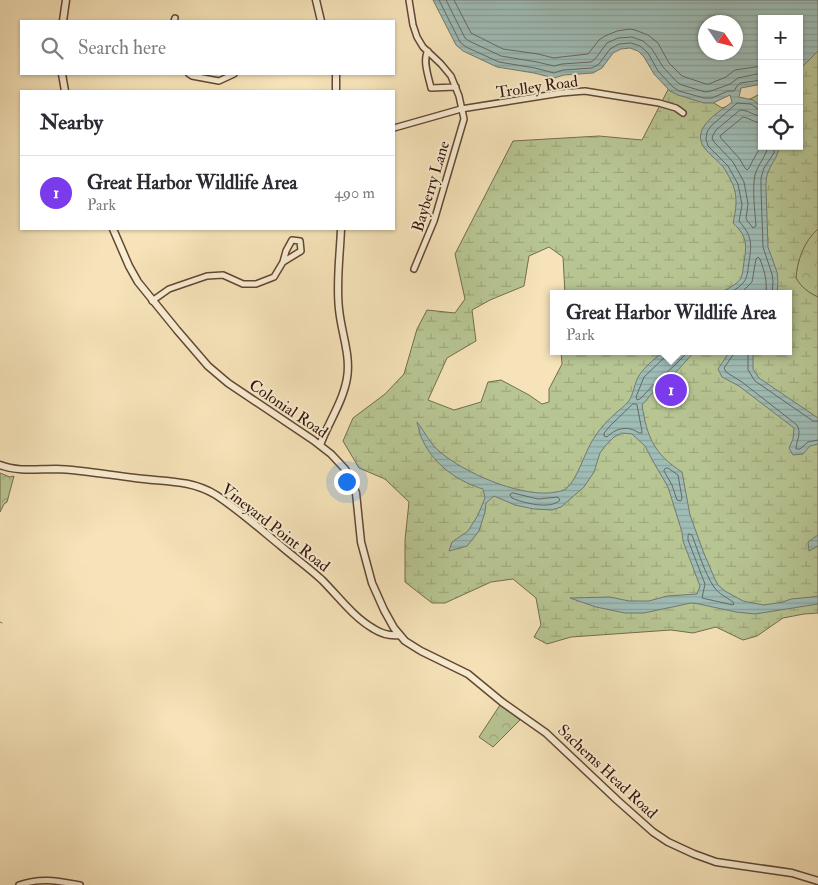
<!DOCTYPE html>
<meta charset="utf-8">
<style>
:root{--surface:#fff;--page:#f2f2f3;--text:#2b2b33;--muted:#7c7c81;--line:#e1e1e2;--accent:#7c3aed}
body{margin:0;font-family:"IM FELL Double Pica",serif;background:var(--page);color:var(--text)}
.controls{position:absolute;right:15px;top:15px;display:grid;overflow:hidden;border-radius:0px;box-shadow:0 1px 4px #0004}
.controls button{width:45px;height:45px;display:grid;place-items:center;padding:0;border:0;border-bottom:1px solid var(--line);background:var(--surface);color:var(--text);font:25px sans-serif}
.compass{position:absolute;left:698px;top:15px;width:45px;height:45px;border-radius:50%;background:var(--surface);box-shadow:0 1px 4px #0004;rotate:125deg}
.you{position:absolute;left:346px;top:481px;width:18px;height:18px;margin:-12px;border:4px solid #fff;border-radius:50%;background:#1a73e8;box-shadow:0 0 0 8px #1a73e833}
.badge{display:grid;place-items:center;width:32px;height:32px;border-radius:50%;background:var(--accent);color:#fff;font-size:16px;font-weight:700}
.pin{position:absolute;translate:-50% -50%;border:2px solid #fff;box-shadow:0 1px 5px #0006}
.popup{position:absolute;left:550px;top:290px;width:242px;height:65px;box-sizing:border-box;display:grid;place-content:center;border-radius:0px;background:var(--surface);filter:drop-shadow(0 1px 4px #0005);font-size:16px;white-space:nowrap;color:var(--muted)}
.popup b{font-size:19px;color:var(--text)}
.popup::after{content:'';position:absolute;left:50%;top:100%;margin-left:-10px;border:10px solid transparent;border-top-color:var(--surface)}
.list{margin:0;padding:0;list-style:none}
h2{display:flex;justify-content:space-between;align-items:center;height:65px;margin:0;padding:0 20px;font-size:21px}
h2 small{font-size:16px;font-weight:400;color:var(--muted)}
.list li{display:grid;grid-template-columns:32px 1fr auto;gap:15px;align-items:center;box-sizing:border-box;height:75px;padding:0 20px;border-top:1px solid var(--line)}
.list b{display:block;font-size:19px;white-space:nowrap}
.list p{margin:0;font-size:16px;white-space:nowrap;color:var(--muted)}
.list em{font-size:16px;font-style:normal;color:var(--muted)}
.icon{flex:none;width:28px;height:28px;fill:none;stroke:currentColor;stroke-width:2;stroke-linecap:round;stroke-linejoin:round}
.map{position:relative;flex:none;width:818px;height:885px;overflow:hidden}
.search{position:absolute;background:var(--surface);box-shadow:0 1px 4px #0004;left:20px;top:20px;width:375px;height:55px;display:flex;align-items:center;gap:12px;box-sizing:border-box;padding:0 18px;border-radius:0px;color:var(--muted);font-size:19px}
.panel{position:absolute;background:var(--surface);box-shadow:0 1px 4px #0004;left:20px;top:90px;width:375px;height:140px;border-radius:0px}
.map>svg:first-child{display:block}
.forest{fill:url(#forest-crowns);stroke:#746c4e}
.wetland{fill:url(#wetland-marsh);stroke:#746c4e;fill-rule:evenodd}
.water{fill:url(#water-rules);stroke:#737971;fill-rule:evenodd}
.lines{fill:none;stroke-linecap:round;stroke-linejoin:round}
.shore{stroke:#686860;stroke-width:1}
.stream{stroke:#737971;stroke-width:1}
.minor-casing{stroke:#624734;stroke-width:8}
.tertiary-casing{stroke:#624734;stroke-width:9}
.minor{stroke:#f9edd2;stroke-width:5}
.tertiary{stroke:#f9edd2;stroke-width:6}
.labels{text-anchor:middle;stroke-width:4;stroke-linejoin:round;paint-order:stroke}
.street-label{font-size:16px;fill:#311308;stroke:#f9edd2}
</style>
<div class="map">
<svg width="818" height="885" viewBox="0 0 818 885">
<defs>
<pattern id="forest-crowns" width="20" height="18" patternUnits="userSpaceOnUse" patternTransform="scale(1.25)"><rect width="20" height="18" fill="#b7c593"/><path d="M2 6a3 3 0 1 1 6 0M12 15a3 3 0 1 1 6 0" fill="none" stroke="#9ea87d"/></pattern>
<pattern id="wetland-marsh" width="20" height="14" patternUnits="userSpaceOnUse" patternTransform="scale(1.25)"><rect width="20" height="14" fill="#b7c593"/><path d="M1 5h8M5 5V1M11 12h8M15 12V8" fill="none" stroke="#9ea87d"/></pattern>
<pattern id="water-rules" width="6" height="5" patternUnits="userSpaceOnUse" patternTransform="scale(1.25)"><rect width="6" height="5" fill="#9fbdb7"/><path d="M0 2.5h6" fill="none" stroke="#89a29c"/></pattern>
</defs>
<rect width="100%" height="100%" fill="#f6e3b9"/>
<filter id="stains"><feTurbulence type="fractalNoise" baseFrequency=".004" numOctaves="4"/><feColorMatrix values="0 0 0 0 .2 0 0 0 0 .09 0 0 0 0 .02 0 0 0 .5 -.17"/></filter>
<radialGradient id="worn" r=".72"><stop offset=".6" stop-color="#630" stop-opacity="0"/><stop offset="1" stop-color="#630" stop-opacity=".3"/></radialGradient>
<path class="forest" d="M818 229V297C809 293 801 287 796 278 797 261 803 241 818 229Z
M0 473 10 477 14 476 7 502 4 504 0 512Z
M500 705 520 720 493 747 479 737Z"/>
<path class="wetland" d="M818 51V229C804 241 797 261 796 278 801 287 809 293 818 297V613L804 614 783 618 757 636 743 640 716 627 693 633 671 630 571 637 547 644 534 637 541 625 536 598 513 579 491 582 445 603H432L405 582V540L409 502 385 479 359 468 343 441 353 418 385 394 404 374 417 329 427 310 455 313 465 299 455 254 513 141 599 136 642 140 674 78 722 108 750 99 762 93V146H799V70ZM549 247 563 257 565 294H788V351H561L562 364 549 389V402L542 404 529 395 501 380 488 382 481 402 454 410 428 400 447 358 476 341 472 310 490 300 524 286 529 256Z"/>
<path class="water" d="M433 0H818V51L799 70V19H762V84L741 88 739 97 753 100 762 107V146H779C778 157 773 161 769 170 766 176 766 182 766 188L768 247 777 272 778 282 777 294H719C726 289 737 285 741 278 743 274 743 267 744 262 747 244 747 236 733 223 736 210 738 198 733 185 731 180 727 173 724 168 715 156 693 146 703 128 709 117 722 110 732 102L730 95 713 103H704L678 95 670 91 654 74 644 57 638 51 630 48 621 49 613 53 602 68 593 73 564 75 554 78 534 73 497 67 463 51 456 45ZM706 22H736V52H706Z
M665 351H695L677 371 655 390 642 405C647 437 654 454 682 472L690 515 703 551 714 577 718 585 725 591 743 601 764 605 783 602 791 599 812 597 818 596V604L755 614 736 612 699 604 691 603 644 613H625L596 607 570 598 610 597 629 601H649L667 596 697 594 700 586 683 541 682 532 668 487 654 463 645 446 632 434 622 433 614 437 606 445 600 453 594 472 584 487 561 507 552 510 534 509 515 505 494 496 486 503 485 512 479 531 467 546 449 551 452 542 468 531 478 515 485 498 483 489C459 482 434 465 423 441 420 436 419 429 417 422 425 432 430 444 440 452 465 473 516 495 549 493 555 492 562 492 567 488 579 477 585 449 596 435 602 426 609 419 617 412 620 409 625 406 628 402 634 395 634 382 640 374 644 368 658 355 665 351Z
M730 351H753V369L759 378 818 418V444L810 446 803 454 793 455 789 448 793 439 794 428 739 386 722 377 718 369Z
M818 535V546L809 551 808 542Z"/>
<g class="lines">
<path class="shore" d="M439 0 460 42 466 47 499 62 535 68 554 73 563 70 592 68 599 64 610 49 619 44 631 43 640 46 648 53 658 71 673 87 679 91 704 98H712L728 91H734L737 86 740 83 762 80
M446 0 465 38 469 41 501 56 537 62 554 66 562 64 591 62 595 59 607 43 618 38 632 37 643 41 652 49 663 67 677 82 682 85 705 92 711 91 730 84 738 78 762 73
M454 0 471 33 503 49 538 54 554 58 561 57 588 54 599 40 605 36 617 31 630 29 635 30 648 35 658 43 669 63 682 76 706 84H709L726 77 735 70 762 66
M762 116C753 116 749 110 740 110L716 130 713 135 712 138 714 142 733 162 744 182 748 204 746 219 753 228 756 226C755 211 752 190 755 175 758 164 767 155 768 146
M762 123C754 123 750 118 743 117L721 135 720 137 739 158 745 168 747 170 749 168 753 160 760 148 762 140
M728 294C734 290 744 285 746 278 748 274 748 267 749 262 752 243 752 236 739 221L742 205 738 184 728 166 708 146 706 139 707 132 711 126 737 103 751 104 758 109 762 110
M740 294 752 282 756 259 758 257 760 259C765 273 767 279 766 294
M772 294 773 282 772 274 763 247 761 188V178L764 168 774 153V146
M667 351 665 357 644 377 636 397 637 400 640 399C655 382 673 368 689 351
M734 351 733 355 724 368 726 372 742 382 797 425C802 434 796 441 796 449H800L808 442 818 440
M748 351V370L755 381 813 421H818
M633 404H636L637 405 642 431V433H639C628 425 616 428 607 437L604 436V433L611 425Z
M666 468H668L678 475 682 498 681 501 677 500 672 485 664 471Z
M513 493 538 499 558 497 560 500C551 510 523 503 512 498L510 495Z
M689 534 692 535C698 551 705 574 714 587 719 594 726 597 733 602L734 604 733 605 702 598 705 584 688 540V536Z"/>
<path class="stream" d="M0 622 2 623"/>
<defs>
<path id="minor" d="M409 0 413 25 417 37 423 47 441 64 451 76 459 96 464 119 434 221 414 269
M174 21 175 18
M428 51C422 60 429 78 431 88L456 87
M189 74 192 76 219 81 234 74
M394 128 461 109 561 93 585 91 659 103 676 108 683 113
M152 301 169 289 207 276 223 275 243 284H256L274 277 283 262 286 251 292 240 300 241 301 251 283 262
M19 885C41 877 58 881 80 885"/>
<path id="tertiary" d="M316 0 321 21
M63 21 66 0
M62 74 65 91
M336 74V91
M113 229 129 266 138 282 177 330 208 366 228 383 313 440 331 454 345 469 349 476 356 493 361 542 372 583 384 610 394 628 405 641 421 651 468 674 502 702 546 733 617 800 653 832 668 842 694 854 716 862 792 873 818 881
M320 445C328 423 343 402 347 378 351 355 341 332 339 309 336 283 340 255 341 229
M0 465C18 472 37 469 56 469 83 470 109 475 135 478 163 482 190 479 216 495 239 510 260 529 281 546 295 558 309 568 322 580 339 597 353 617 374 629 382 634 390 636 399 635"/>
</defs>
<use href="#minor" class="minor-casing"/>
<use href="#tertiary" class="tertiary-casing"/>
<use href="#minor" class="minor"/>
<use href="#tertiary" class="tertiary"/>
</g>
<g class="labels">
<g class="street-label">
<text transform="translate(537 86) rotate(-8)" y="6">Trolley Road</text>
<text transform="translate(430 186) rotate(-73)" y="6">Bayberry Lane</text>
<text transform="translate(289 408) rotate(34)" y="6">Colonial Road</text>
<text transform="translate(276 527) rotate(38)" y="6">Vineyard Point Road</text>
<text transform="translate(608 771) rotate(43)" y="6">Sachems Head Road</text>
</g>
</g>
<rect width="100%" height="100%" filter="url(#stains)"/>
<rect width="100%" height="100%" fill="url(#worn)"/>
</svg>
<div class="controls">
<button>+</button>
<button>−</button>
<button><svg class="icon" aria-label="locate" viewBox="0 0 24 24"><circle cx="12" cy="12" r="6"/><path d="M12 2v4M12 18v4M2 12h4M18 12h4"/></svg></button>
</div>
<svg class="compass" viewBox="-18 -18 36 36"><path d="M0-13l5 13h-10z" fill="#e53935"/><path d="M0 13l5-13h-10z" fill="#7c7c81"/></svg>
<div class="you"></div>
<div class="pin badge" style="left:671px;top:390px">1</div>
<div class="popup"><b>Great Harbor Wildlife Area</b>Park</div>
<div class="search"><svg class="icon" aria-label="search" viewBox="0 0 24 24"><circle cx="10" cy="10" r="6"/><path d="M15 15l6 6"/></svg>Search here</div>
<section class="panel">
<h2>Nearby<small></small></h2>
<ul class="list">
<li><span class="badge">1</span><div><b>Great Harbor Wildlife Area</b><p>Park</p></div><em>490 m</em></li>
</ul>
</section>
</div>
